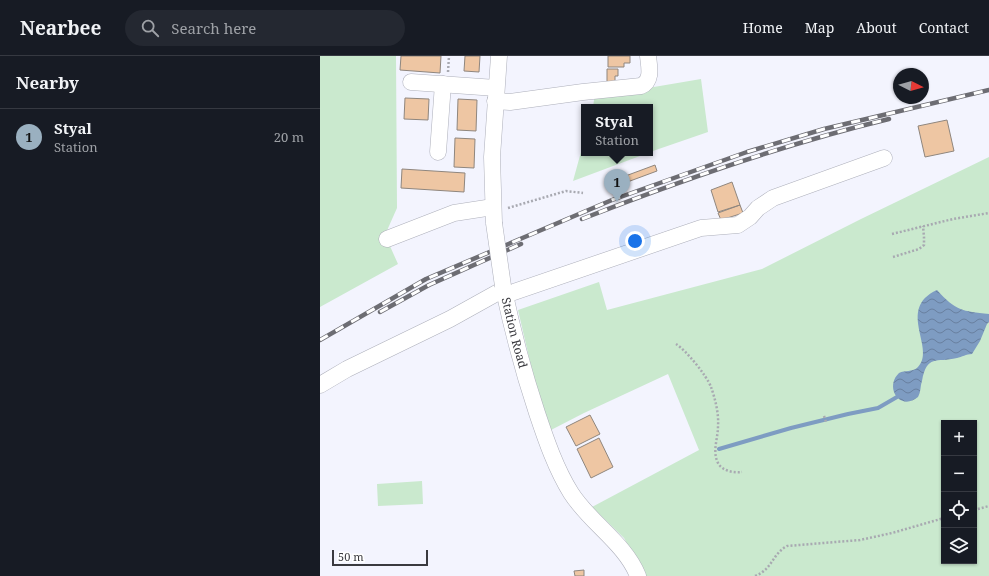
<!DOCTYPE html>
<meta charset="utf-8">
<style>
:root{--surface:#171b24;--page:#242831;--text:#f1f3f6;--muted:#9ea1a6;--line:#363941;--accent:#9ab0c0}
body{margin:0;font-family:"Noto Serif",serif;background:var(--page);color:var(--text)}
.controls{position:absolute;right:12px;bottom:12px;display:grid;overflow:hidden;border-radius:0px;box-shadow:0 1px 3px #0004}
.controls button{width:36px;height:36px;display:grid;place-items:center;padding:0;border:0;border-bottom:1px solid var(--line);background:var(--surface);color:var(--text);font:20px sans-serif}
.compass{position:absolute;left:573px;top:12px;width:36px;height:36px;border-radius:50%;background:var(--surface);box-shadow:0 1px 3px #0004;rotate:96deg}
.scale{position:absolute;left:12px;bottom:10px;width:96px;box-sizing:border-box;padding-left:4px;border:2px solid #3a3a3f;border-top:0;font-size:11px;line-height:14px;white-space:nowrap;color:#3a3a3f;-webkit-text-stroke:3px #fff;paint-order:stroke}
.you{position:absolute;left:315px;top:185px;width:14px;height:14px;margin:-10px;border:3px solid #fff;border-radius:50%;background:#1a73e8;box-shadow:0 0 0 6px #1a73e833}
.badge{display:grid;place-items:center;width:26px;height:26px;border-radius:50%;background:var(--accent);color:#111;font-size:13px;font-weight:700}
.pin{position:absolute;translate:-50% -33px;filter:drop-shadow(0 1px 2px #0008)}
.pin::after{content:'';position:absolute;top:21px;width:14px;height:12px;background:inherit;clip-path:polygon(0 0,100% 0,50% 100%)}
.popup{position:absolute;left:261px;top:48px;width:72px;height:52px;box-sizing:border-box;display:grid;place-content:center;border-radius:0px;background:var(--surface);filter:drop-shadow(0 1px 3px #0005);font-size:13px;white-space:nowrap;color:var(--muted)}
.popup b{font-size:15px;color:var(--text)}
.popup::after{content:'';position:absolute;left:50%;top:100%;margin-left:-8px;border:8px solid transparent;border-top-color:var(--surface)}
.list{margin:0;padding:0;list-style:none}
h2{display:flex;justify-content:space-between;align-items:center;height:52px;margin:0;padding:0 16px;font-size:17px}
h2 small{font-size:13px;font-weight:400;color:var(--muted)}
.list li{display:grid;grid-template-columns:26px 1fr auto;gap:12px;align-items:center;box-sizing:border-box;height:56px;padding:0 16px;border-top:1px solid var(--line)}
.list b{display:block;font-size:15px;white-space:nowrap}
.list p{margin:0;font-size:13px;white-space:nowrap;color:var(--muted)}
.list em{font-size:13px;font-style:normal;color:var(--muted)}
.icon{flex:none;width:22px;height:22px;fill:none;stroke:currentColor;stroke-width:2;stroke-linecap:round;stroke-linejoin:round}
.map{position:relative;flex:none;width:669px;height:520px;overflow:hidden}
header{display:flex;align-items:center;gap:24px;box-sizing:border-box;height:56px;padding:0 20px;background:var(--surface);border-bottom:1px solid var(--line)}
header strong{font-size:19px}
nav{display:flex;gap:22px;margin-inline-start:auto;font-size:14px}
.search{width:280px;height:36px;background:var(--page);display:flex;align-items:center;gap:10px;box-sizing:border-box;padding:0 14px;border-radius:22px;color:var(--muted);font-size:15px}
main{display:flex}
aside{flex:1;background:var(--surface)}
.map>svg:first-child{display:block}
.green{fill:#cae9ce;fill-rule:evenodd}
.water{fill:url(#water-waves)}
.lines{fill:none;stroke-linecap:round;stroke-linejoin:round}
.stream{stroke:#7e9cc2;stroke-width:4}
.building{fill:#eec6a3;stroke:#8f867e}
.minor-casing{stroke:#adafba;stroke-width:17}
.path{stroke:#a8a9b1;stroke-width:2.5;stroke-dasharray:2 2;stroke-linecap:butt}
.minor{stroke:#fff;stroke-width:16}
.rail-casing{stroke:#6d6d73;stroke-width:4.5}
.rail{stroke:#fff;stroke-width:3;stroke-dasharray:9;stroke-linecap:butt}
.minor-bridge-casing{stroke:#adafba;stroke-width:17;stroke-linecap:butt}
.minor-bridge{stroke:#fff;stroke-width:16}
.labels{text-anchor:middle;stroke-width:3;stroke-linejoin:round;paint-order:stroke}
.street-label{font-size:12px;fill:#3a3a3f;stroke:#fff}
</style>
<header>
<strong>Nearbee</strong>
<div class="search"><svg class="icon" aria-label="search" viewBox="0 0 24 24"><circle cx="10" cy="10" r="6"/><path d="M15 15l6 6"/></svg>Search here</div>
<nav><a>Home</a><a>Map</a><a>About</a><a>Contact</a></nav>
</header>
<main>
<aside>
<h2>Nearby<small></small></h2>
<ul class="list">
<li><span class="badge">1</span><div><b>Styal</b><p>Station</p></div><em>20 m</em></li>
</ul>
</aside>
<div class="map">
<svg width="669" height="520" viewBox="0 0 669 520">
<defs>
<pattern id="water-waves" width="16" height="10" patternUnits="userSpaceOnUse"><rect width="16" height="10" fill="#7e9cc2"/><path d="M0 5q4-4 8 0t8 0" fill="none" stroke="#68809f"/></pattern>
</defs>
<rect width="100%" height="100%" fill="#f3f4fe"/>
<path class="green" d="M0 0H76L77 152 65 179 78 208 0 251Z
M381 23 388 76 330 96V51H273L275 37 328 32Z
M264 85V97H328L253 125Z
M669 101V520H325L304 482 272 451 379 394 348 318 264 357 231 374 214 323 198 254 279 226 287 254 442 213 541 163ZM624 367H654V505H624Z
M102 425 103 448 58 450 57 428Z"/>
<path class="water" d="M617 234C636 255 642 255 669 258V266L667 268 660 285 652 298C646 298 642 301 637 302 616 307 607 298 602 325 600 331 601 336 598 341 580 356 564 331 579 317 585 314 592 316 597 312 618 294 575 253 617 234Z"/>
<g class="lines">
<path class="stream" d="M399 393 471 372 528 358 558 352 577 341"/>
</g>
<path class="building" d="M81 0H121L120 17 80 14Z
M145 0H160L159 16 144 15Z
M288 0H310V7H304V11H288Z
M287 13H298V20H295V27H287Z
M85 42 109 43 108 64 84 63Z
M138 43 157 44 156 75 137 74Z
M627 64 634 95 605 101 598 70Z
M135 82 155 83 154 112 134 111Z
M335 109 337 115 302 128 300 122Z
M82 113 145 117 144 136 81 132Z
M412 126 420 149 398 156 391 134Z
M420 149 423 157 401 164 398 157Z
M270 359 280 378 256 390 246 371Z
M279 382 293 411 271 422 257 393Z
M264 514V520H255L254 515Z"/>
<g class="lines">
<defs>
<g id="minor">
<path d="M91 26 176 32"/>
<path d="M175 45 190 46 263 36 321 30C333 25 329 10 328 0"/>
<path d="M118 96 123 28"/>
<path d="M174 167 172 101 179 0"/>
<path d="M67 183 134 157 173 151"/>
<path id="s1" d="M183 230C192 273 203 315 217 357 226 384 236 413 251 437 270 467 305 487 318 520"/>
<path d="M185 239 381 172 418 169 430 161 438 152 453 142 564 102"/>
<path d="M0 329 27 313 130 263 184 233"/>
</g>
</defs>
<use href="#minor" class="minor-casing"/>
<path class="path" d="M128 16 129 0
M188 152 246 135 263 137
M572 178 633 163 669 157
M573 201 599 193 604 189V181L603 170
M356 288C366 294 387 320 391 331 395 342 399 358 398 370 398 383 392 395 398 407 402 415 414 417 422 416
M504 360 506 366
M654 454 669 450
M435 520C453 513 452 498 467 490L540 484 572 477 624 462"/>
<use href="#minor" class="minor"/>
<defs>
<path id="rail" d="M262 163C362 124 464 88 569 63
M60 256 109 229 201 188
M0 284 106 223 292 144 427 96 504 73 669 34"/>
</defs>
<use href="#rail" class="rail-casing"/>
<use href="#rail" class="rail"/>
<defs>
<path id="minor-bridge" d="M174 167 183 230"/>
</defs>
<use href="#minor-bridge" class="minor-bridge-casing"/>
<use href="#minor-bridge" class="minor-bridge"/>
</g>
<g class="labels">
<g class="street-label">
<text dy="4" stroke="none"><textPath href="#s1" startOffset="48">Station Road</textPath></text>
</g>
</g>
</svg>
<div class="controls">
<button>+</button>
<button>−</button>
<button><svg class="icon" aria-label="locate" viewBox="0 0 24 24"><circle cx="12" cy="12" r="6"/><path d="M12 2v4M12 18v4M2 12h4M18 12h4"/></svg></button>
<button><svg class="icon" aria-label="layers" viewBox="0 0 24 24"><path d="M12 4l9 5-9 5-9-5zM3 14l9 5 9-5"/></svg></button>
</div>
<svg class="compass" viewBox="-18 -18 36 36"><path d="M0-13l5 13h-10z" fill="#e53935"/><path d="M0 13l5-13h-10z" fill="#9ea1a6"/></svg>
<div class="scale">50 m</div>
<div class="you"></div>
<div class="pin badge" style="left:297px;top:146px">1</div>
<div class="popup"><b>Styal</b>Station</div>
</div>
</main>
